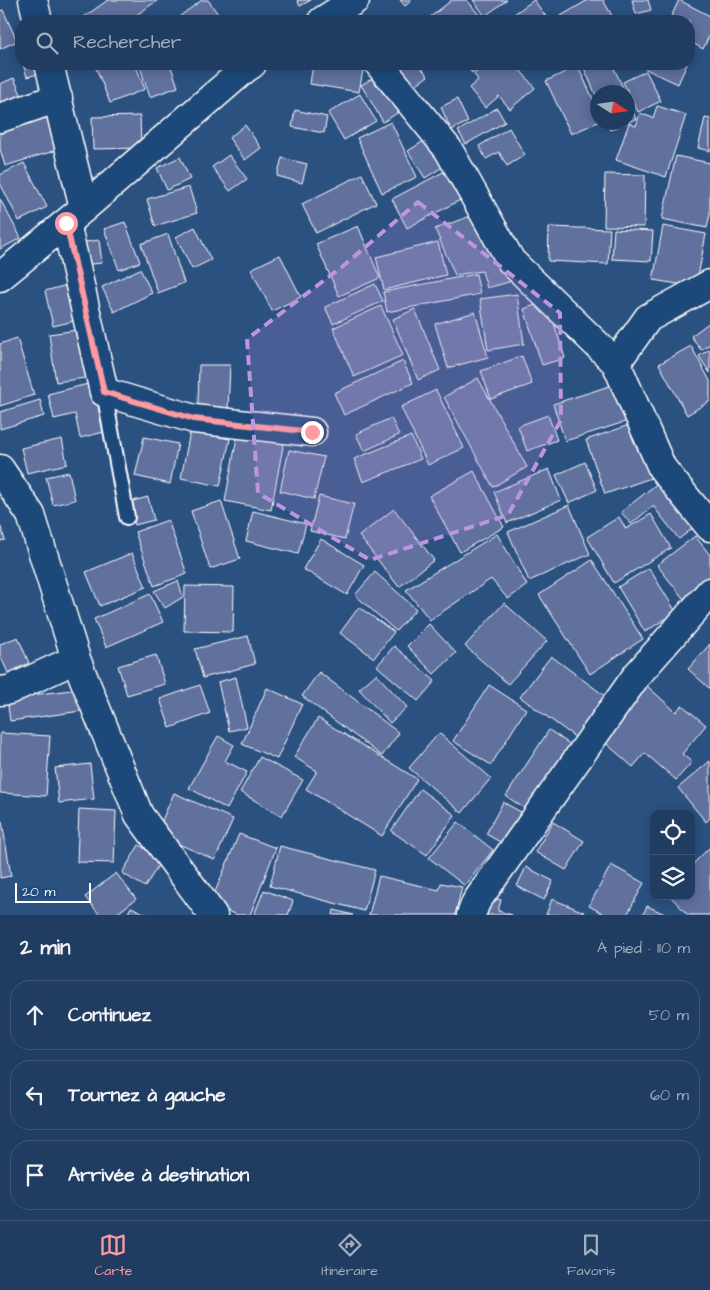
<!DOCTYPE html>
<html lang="fr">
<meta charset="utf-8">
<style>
:root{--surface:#203d61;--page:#2d486a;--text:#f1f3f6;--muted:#a2aebd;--line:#3d5676;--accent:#ff9aa2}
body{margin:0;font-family:"Architects Daughter",sans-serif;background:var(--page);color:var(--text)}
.controls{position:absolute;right:15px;bottom:15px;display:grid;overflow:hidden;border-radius:10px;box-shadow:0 2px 12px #0003}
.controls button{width:45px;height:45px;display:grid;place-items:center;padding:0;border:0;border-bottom:1px solid var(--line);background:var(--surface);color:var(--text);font:25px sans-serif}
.compass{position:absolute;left:590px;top:85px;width:45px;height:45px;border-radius:50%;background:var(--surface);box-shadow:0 2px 12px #0003;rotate:102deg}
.scale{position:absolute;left:15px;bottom:12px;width:76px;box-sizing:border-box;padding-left:5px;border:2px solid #fff;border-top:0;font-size:14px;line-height:18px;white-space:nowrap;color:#fff;-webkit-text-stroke:4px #1f4a7a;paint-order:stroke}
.stop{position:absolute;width:15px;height:15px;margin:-11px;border:4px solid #ff9aa2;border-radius:50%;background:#fff}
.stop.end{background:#ff9aa2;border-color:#fff;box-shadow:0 1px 5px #0008}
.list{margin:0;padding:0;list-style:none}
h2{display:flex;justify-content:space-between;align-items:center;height:65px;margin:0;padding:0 20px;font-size:21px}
h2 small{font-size:16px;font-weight:400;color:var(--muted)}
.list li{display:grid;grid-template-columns:32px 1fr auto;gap:15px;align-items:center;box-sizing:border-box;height:70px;margin:0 10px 10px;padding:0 10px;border:1px solid var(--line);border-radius:20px}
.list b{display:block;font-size:19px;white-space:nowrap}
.list em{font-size:16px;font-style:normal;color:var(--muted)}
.icon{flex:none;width:28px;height:28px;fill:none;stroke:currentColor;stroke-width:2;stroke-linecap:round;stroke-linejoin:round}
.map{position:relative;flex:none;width:710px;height:915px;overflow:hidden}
.search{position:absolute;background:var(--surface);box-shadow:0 2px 12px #0003;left:15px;right:15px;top:15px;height:55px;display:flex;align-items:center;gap:12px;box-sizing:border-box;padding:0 18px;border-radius:20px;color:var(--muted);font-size:19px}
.sheet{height:305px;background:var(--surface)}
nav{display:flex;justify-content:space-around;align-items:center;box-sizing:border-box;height:70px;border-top:1px solid var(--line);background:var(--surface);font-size:14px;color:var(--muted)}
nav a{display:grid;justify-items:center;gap:2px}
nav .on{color:var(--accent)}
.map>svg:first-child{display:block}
.building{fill:#60719e;stroke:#fff}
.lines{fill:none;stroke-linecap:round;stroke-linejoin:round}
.lane-casing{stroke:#fff;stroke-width:18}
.street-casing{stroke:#fff;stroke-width:31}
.lane{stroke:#1f4a7a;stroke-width:14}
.street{stroke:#1f4a7a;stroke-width:28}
.route{stroke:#ff9aa2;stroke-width:6}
.marked{fill:#bd96df;fill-opacity:0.2;stroke:#bd96df;stroke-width:4;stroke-dasharray:10 6;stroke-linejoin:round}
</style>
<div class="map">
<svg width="710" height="915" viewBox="0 0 710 915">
<rect width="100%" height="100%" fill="#2b5181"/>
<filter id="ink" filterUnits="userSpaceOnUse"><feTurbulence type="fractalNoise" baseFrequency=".02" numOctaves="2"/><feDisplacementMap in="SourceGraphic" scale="10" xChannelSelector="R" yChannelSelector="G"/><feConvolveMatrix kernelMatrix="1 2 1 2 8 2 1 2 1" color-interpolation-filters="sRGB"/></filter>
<g filter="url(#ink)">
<path class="building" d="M108 0H158L128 21H78Z
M202 0H208L223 21H183L180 16Z
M297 0H311L300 6Z
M400 0H412L405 6Z
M452 0H467L484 21H425Z
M473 0H507L485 16Z
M534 0 549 21H504Z
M588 0H603L615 21H562L559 17Z
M632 0H648L651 10 636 14Z
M679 0 710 16V34L703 49 689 41V21H669Z
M3 10 17 41 0 49V11Z
M23 64H40L42 73 27 77Z
M106 64H135L145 89 110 103 96 68Z
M139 64H170L178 87 150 97Z
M313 64H322L363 70 359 92 310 84Z
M398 64H418L428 76 414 86Z
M464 64H483L472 73Z
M486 64H515L535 88 510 109 499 96 485 108 469 88 478 80 474 74Z
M594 64H612L625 92H598V100L584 68Z
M635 64H687L678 84Z
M578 66 598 110V122L571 134 546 81Z
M646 71 661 101 638 112 623 82Z
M380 74 402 110 383 122 361 85Z
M14 78 23 99 0 109V84Z
M360 94 376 121 344 140 328 113Z
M457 99 468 122 451 130 441 107Z
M628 99 636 119 628 122Z
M657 106 686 115 666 177 616 160 629 123 636 126 640 113 653 118Z
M497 108 505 122 466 144 458 131Z
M295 110 327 117 324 133 292 127Z
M45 111 57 150 5 166 0 149V125Z
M140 116 141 148 93 149 92 117Z
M705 118 710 119V151L698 148Z
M391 122 417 177 382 193 357 138Z
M607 122H627L610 130Z
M245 125 261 148 245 160 229 138Z
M509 128 525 155 507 166 499 152 486 159 479 146Z
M432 136 449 163 425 178 408 151Z
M229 155 247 179 230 191 212 167Z
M676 156 710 163V214L707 228 662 219Z
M180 157 190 179 167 190 157 168Z
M282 158 307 164 302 183 277 176Z
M24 163 47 207 19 221 0 183V175Z
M451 168 466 197 407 228 392 199Z
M362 174 376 203 316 233 302 204Z
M605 174 645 175 644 227 604 226Z
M189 187 197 213 155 226 147 199Z
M0 199 21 238 0 249Z
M479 213 516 280 487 288 482 271 455 275 435 229Z
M125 222 140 262 119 270 104 229Z
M358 226 380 278 339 296 316 244Z
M663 226 706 234 696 287 653 280Z
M195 227 211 260 192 269 176 237Z
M549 227 610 229 608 264 548 261Z
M614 229 653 231 651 261 612 259Z
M168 234 184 283 158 293 141 244Z
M99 240 102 263 82 265 79 243Z
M438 242 446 275 384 290 376 257Z
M280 255 301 297 272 311 251 269Z
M140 269 152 293 114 312 102 287Z
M476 274 480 294 387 312 383 292Z
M75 283 83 319 53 326 45 291Z
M375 284 383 301 333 324 325 307Z
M517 294 524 344 488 350 480 299Z
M547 301 565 358 542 365 524 309Z
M381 306 403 355 354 377 333 328Z
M415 309 440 370 418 380 393 319Z
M475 312 488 357 448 368 435 324Z
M710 322V344L701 350 691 336Z
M85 329 92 377 56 382 49 334Z
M17 338 34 395 0 406V344Z
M691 346 710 381V401L687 415 659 364Z
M710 349V373L699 356Z
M522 356 532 384 491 399 481 371Z
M403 361 413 383 344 415 334 393Z
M199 365H230L228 409 198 408Z
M478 378 527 467 493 487 444 397Z
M96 382 108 431 80 438 75 414 54 419 48 394Z
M619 383 631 420 565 441 553 404Z
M436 390 464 448 428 465 401 407Z
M40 400 44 416 0 429V412Z
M548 415 557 440 527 451 518 426Z
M391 418 399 435 364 451 356 434Z
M632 424 651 478 605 494 586 440Z
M239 427 285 436 271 510 225 501Z
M190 432 230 439 220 486 181 478Z
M411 436 421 459 363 482 354 459Z
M144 437 178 444 170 484 135 476Z
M62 439 67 464 27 473 21 448Z
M289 450 324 457 314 499 280 491Z
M585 462 597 490 569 503 556 475Z
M549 469 561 500 507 523 494 492Z
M474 471 504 527 460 552 429 496Z
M69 472 75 500 53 505 46 477Z
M663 479 697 525 679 539 653 506 631 524 621 512Z
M319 496 354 504 345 539 310 531Z
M148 497 154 520 135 525 129 502Z
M221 501 240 559 210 569 191 511Z
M569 505 590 554 529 581 508 532Z
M394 509 434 560 399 587 359 536Z
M253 511 306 524 298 554 246 541Z
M651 514 671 548 614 583 587 537 619 517 626 529Z
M168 520 187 574 154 586 135 532Z
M0 525 5 540 0 541Z
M497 534 527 585 508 599 491 579 430 620 406 590Z
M695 536 710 555V585L687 603 657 565Z
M321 539 364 565 347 595 303 569Z
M132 553 146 587 100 606 86 572Z
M592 560 643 639 590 674 539 595Z
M649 568 676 612 645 632 618 587Z
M375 572 416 609 396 631 355 595Z
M178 581 183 597 165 608 154 591Z
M185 586 234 587 233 632 184 631Z
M150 594 163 622 106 647 94 619Z
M504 603 547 641 508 684 465 646Z
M359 607 394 632 374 658 340 633Z
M429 624 456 653 434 674 407 646Z
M248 636 255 664 203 678 195 649Z
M18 637 29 663 8 673 0 655V644Z
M710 644V689L688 669Z
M394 646 435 681 418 701 377 666Z
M156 655 165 684 127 695 118 666Z
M551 656 609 699 579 740 520 697Z
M319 672 399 733 382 756 302 696Z
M376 674 407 707 390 723 359 689Z
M236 677 247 727 229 731 218 682Z
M200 685 210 713 170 728 160 699Z
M489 685 526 709 491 765 453 741Z
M646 685 676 712 682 705 706 725 682 754 692 762 676 780 645 753 633 767 600 738Z
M267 688 302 704 277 759 242 744Z
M79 689 81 711 10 721 7 698Z
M318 718 417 779 382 836 306 789 317 771 294 757Z
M549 730 574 747 531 813 506 796Z
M0 733 50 736 46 796 0 793Z
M439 733 491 778 462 813 409 768Z
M218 736 234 745 225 761 247 772 227 809 189 788Z
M260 757 303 780 282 816 240 792Z
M710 761V818L706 822 678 788Z
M90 764 94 799 59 803 55 768Z
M420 789 455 815 427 855 391 831Z
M174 793 233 819 215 860 156 834Z
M503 802 526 815 509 847 486 834Z
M79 809 116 811 114 863 77 862Z
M0 821H2L11 876 0 878Z
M458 822 493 850 465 886 429 858Z
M553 822 584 841 566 870 535 852Z
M239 834 276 848 250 915H237L210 904Z
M139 845 162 859 145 887 122 873Z
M280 846 375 870 364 911 270 886Z
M710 847V915H688L670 896H691V866Z
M611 865 644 883 627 915H606L589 906Z
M526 867 553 881 544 900 517 886Z
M116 873 136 899 115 915H100L85 897Z
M379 876 439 890 441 883 462 887 455 915H369Z
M264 890 293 901 288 915H254Z
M484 895 501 900 498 911 512 915H478Z
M552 899 584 912 582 915H546Z
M647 906 667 915H643Z
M131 907 148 915H127Z
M334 910 353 915H333Z"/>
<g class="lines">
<defs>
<path id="lane" d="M104 392 127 517"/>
<path id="street" d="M33 0 38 21
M322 21 355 0
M49 64 84 208
M379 64 448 149 511 261 616 363 662 468 710 527
M0 118 58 98
M66 223 104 392 194 419 312 432
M0 277 84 208 246 68 252 64
M616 363 648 318 710 284
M0 469 31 515 76 659 139 815 213 915
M0 691 9 690 76 659
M471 915 476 902 637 675 710 592"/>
</defs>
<use href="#lane" class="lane-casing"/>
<use href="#street" class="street-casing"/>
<use href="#lane" class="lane"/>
<use href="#street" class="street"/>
</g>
</g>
<g class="lines" filter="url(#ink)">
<path class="route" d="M66 223 104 392 194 419 312 432"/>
</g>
<path class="marked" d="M418 202 560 313 561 420 508 515 370 560 258 493 247 339 343 266Z"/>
</svg>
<div class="controls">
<button><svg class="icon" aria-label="locate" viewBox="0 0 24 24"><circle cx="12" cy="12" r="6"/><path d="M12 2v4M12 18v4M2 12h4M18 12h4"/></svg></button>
<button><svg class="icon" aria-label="layers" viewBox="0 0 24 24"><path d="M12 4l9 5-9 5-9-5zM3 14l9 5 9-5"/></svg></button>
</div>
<svg class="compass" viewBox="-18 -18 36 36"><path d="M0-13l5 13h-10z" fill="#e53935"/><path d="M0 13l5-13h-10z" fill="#a2aebd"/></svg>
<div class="scale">20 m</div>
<div class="stop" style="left:66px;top:223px"></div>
<div class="stop end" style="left:312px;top:432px"></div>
<div class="search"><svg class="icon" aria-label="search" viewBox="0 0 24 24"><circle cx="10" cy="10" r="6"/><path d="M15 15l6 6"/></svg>Rechercher</div>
</div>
<section class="sheet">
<h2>2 min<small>À pied · 110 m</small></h2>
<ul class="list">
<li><svg class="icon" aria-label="ahead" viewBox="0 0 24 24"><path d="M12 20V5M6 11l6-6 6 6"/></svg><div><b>Continuez</b></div><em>50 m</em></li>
<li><svg class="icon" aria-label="left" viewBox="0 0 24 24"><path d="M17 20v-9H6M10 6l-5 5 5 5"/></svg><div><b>Tournez à gauche</b></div><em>60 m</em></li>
<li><svg class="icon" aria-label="arrive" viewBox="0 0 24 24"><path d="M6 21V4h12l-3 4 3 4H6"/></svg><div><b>Arrivée à destination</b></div></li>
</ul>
</section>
<nav>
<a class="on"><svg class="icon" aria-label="map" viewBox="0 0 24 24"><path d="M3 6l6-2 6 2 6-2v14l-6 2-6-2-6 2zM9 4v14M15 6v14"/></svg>Carte</a>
<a><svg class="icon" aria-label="directions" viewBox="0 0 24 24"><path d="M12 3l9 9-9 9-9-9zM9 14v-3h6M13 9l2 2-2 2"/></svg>Itinéraire</a>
<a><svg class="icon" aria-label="saved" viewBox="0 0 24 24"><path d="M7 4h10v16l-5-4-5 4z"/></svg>Favoris</a>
</nav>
